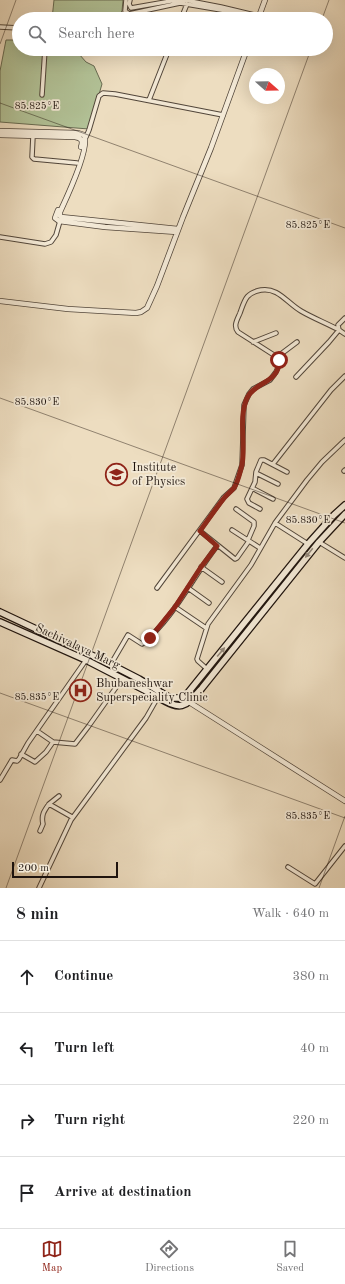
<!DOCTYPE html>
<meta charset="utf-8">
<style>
:root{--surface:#fff;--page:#f2f2f2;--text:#202124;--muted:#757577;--line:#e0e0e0;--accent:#8f2418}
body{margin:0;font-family:"Old Standard TT",serif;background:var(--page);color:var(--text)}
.compass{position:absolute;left:249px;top:68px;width:36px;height:36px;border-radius:50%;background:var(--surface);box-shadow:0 4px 16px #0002;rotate:110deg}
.scale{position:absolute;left:12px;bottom:10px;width:106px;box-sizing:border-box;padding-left:4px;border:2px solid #1f140e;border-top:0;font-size:11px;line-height:14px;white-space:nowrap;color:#1f140e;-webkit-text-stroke:3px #f3e9d6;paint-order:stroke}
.stop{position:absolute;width:12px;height:12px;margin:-9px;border:3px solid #8f2418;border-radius:50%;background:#fff}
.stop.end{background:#8f2418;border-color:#fff;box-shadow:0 1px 4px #0008}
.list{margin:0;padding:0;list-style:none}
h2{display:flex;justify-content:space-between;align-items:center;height:52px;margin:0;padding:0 16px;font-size:17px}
h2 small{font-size:13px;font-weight:400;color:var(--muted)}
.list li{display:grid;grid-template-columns:26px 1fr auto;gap:12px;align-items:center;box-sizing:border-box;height:72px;padding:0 16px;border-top:1px solid var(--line)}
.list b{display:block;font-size:15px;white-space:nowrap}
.list em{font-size:13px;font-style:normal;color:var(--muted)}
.icon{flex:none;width:22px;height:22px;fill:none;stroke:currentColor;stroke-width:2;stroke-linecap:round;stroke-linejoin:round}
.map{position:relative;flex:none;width:345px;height:888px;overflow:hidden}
.search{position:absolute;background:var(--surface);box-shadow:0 4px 16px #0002;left:12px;right:12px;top:12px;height:44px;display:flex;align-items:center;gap:10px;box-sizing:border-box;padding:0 14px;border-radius:22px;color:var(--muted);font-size:15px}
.sheet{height:340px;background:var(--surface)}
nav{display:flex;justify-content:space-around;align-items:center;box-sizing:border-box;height:56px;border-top:1px solid var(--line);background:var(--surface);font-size:11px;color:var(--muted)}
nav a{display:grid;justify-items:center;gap:2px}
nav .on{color:var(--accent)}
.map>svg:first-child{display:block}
.green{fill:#b2c297;stroke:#686b52}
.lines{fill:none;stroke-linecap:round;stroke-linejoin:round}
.minor-casing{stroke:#52463a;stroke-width:5.5}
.tertiary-casing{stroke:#52463a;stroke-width:6}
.secondary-casing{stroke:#1f140e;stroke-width:8}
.minor{stroke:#f3e9d6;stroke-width:3.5}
.tertiary{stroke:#f3e9d6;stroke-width:4.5}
.secondary{stroke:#f3e9d6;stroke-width:5.5}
.oneway{fill:#94897c}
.route{stroke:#8f2418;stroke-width:5}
.ticks{fill:none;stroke:#1f140e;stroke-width:1;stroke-opacity:0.45}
.labels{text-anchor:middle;stroke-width:3.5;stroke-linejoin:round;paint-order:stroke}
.poi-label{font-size:12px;fill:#1f140e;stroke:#f3e9d6;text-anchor:start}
.street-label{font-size:12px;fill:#1f140e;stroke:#f3e9d6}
.ticks-label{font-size:10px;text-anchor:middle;fill:#1f140e;stroke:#f3e9d6;stroke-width:3.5;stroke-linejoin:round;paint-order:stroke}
</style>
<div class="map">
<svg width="345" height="888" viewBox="0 0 345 888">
<rect width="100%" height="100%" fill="#edddc0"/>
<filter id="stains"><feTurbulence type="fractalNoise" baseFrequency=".005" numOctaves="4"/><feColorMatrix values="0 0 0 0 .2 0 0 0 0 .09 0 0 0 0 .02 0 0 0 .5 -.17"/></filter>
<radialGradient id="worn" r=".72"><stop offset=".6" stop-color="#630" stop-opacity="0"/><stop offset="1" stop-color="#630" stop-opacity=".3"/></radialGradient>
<path class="green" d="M54 0H123L122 11 115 18 52 19Z
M6 40H19V49H80L79 54 86 62 94 66 102 84 89 129 0 122V71Z"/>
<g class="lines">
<defs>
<path id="minor" d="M126 0 125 11 129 14 180 3 227 11 255 19
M130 0 129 4 131 8 171 1 185 0 221 7 259 16
M181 19 187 4
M0 27 19 28
M42 95 45 49
M149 100 169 49
M33 136 32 157 34 159 77 163
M86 137 89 130 99 96 103 93 115 94 223 115
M0 237 45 244 51 242 56 235 60 221
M253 342 276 333
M277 357 297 342
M296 377 329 342 339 330 338 325 345 318
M273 464 331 390 345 376
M344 471 345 470
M256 473 278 484
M252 488 273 499
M236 509 254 522V526L248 540
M260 509 249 503 247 499 255 482 256 472 261 460H264L287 472
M275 523 308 544
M232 530 260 548
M200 531 235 559 237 558 249 541
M319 542 345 558
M201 567 222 582
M157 588 224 497 234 488 242 465 244 405 249 394 253 389 270 380 276 372 279 365V360L277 357 238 332C233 326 237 320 240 313 245 299 246 293 261 290 278 287 287 303 301 311 313 318 326 323 339 330L345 334
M188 588 209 603
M175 607 206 628
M111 664 128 635 142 644C174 618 192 578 217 546
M207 669 198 661 197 659 208 624 251 565 275 523 307 480 322 462 345 440
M37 731 53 742 75 744 88 727 122 679
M21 754 35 762 46 752 53 742
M0 780 12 760 17 761 19 759 28 743 86 660
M49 804 59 796
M40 831 43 824C41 815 44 811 49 804L72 817
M288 867 315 884 345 846
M39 888 71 820 146 718 158 697"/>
<path id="tertiary" d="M258 19 265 0
M0 131 78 133 84 135C91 147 66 199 60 212V216L61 217 178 229
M0 135 75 137C82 138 83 141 81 147
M58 210 55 218 59 221 105 227 177 232
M0 301 68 309 136 313 141 312 147 308 157 286 183 217 211 148 247 49
M189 702 345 801"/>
<path id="secondary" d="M0 612 102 660 139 679 170 698H181L187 694 308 544 334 515 345 505
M0 622 86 660 158 697C182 712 185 707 202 688L319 542 345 514"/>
</defs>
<use href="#minor" class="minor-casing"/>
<use href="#tertiary" class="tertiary-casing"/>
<use href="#secondary" class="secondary-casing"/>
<use href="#minor" class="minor"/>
<use href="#tertiary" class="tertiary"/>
<use href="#secondary" class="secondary"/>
</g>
<defs><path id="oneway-solid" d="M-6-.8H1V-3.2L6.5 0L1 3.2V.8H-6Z"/></defs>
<g class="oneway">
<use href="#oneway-solid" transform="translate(309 553) rotate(129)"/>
<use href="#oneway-solid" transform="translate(221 652) rotate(-50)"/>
</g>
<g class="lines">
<path class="route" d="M150 638 175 607 201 567 217 546 200 531C208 520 216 508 225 497 228 494 231 491 234 488 238 482 240 472 242 465 246 443 238 419 247 398 254 382 280 383 279 360"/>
</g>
<path class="ticks" d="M322 19 329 0M0 44 16 0M0 103 345 228M0 398 345 523M0 693 345 818M6 888 311 49M319 888 345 816"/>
<defs>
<symbol id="university-ring" viewBox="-11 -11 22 22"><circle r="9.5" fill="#f3e9d6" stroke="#8f2418" stroke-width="1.5"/><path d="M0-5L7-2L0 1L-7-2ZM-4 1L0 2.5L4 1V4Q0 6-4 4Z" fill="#8f2418"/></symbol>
<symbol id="hospital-ring" viewBox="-11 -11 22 22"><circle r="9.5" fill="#f3e9d6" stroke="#8f2418" stroke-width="1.5"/><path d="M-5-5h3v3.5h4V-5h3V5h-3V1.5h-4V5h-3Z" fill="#8f2418"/></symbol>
</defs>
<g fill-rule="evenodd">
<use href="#university-ring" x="104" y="462" width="25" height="25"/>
<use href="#hospital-ring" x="68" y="678" width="25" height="25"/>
</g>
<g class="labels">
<g class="poi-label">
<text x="132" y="471">Institute<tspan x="132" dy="14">of Physics</tspan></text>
<text x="96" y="687">Bhubaneshwar<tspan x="96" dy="14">Superspeciality Clinic</tspan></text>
</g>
<g class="street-label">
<text transform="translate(78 646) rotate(25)" y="4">Sachivalaya Marg</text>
</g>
</g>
<g class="ticks-label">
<text x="37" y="109">85.825°E</text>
<text x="308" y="228">85.825°E</text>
<text x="37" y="405">85.830°E</text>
<text x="308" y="523">85.830°E</text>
<text x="37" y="700">85.835°E</text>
<text x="308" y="819">85.835°E</text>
</g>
<rect width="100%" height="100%" filter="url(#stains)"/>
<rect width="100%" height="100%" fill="url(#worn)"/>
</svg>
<svg class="compass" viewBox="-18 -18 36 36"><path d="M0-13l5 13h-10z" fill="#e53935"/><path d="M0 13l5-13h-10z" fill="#757577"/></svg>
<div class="scale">200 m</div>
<div class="stop" style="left:279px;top:360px"></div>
<div class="stop end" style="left:150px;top:638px"></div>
<div class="search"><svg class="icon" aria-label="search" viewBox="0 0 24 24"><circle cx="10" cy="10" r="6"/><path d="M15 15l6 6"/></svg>Search here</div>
</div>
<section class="sheet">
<h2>8 min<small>Walk · 640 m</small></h2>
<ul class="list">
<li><svg class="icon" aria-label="ahead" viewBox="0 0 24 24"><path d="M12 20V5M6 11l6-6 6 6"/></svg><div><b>Continue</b></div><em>380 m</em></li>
<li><svg class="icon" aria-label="left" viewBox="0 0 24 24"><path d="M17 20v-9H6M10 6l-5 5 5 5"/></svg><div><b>Turn left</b></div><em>40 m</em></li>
<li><svg class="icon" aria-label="right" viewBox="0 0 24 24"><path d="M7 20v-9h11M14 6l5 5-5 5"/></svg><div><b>Turn right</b></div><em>220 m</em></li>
<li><svg class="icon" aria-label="arrive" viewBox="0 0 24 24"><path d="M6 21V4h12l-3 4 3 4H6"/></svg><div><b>Arrive at destination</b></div></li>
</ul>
</section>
<nav>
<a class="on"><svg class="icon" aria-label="map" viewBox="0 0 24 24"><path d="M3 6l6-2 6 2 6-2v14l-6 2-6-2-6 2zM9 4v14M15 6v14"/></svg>Map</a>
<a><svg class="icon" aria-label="directions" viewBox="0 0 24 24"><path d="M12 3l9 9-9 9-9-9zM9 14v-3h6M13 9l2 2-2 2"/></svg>Directions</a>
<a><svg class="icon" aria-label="saved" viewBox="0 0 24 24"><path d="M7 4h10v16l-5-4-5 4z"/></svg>Saved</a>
</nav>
